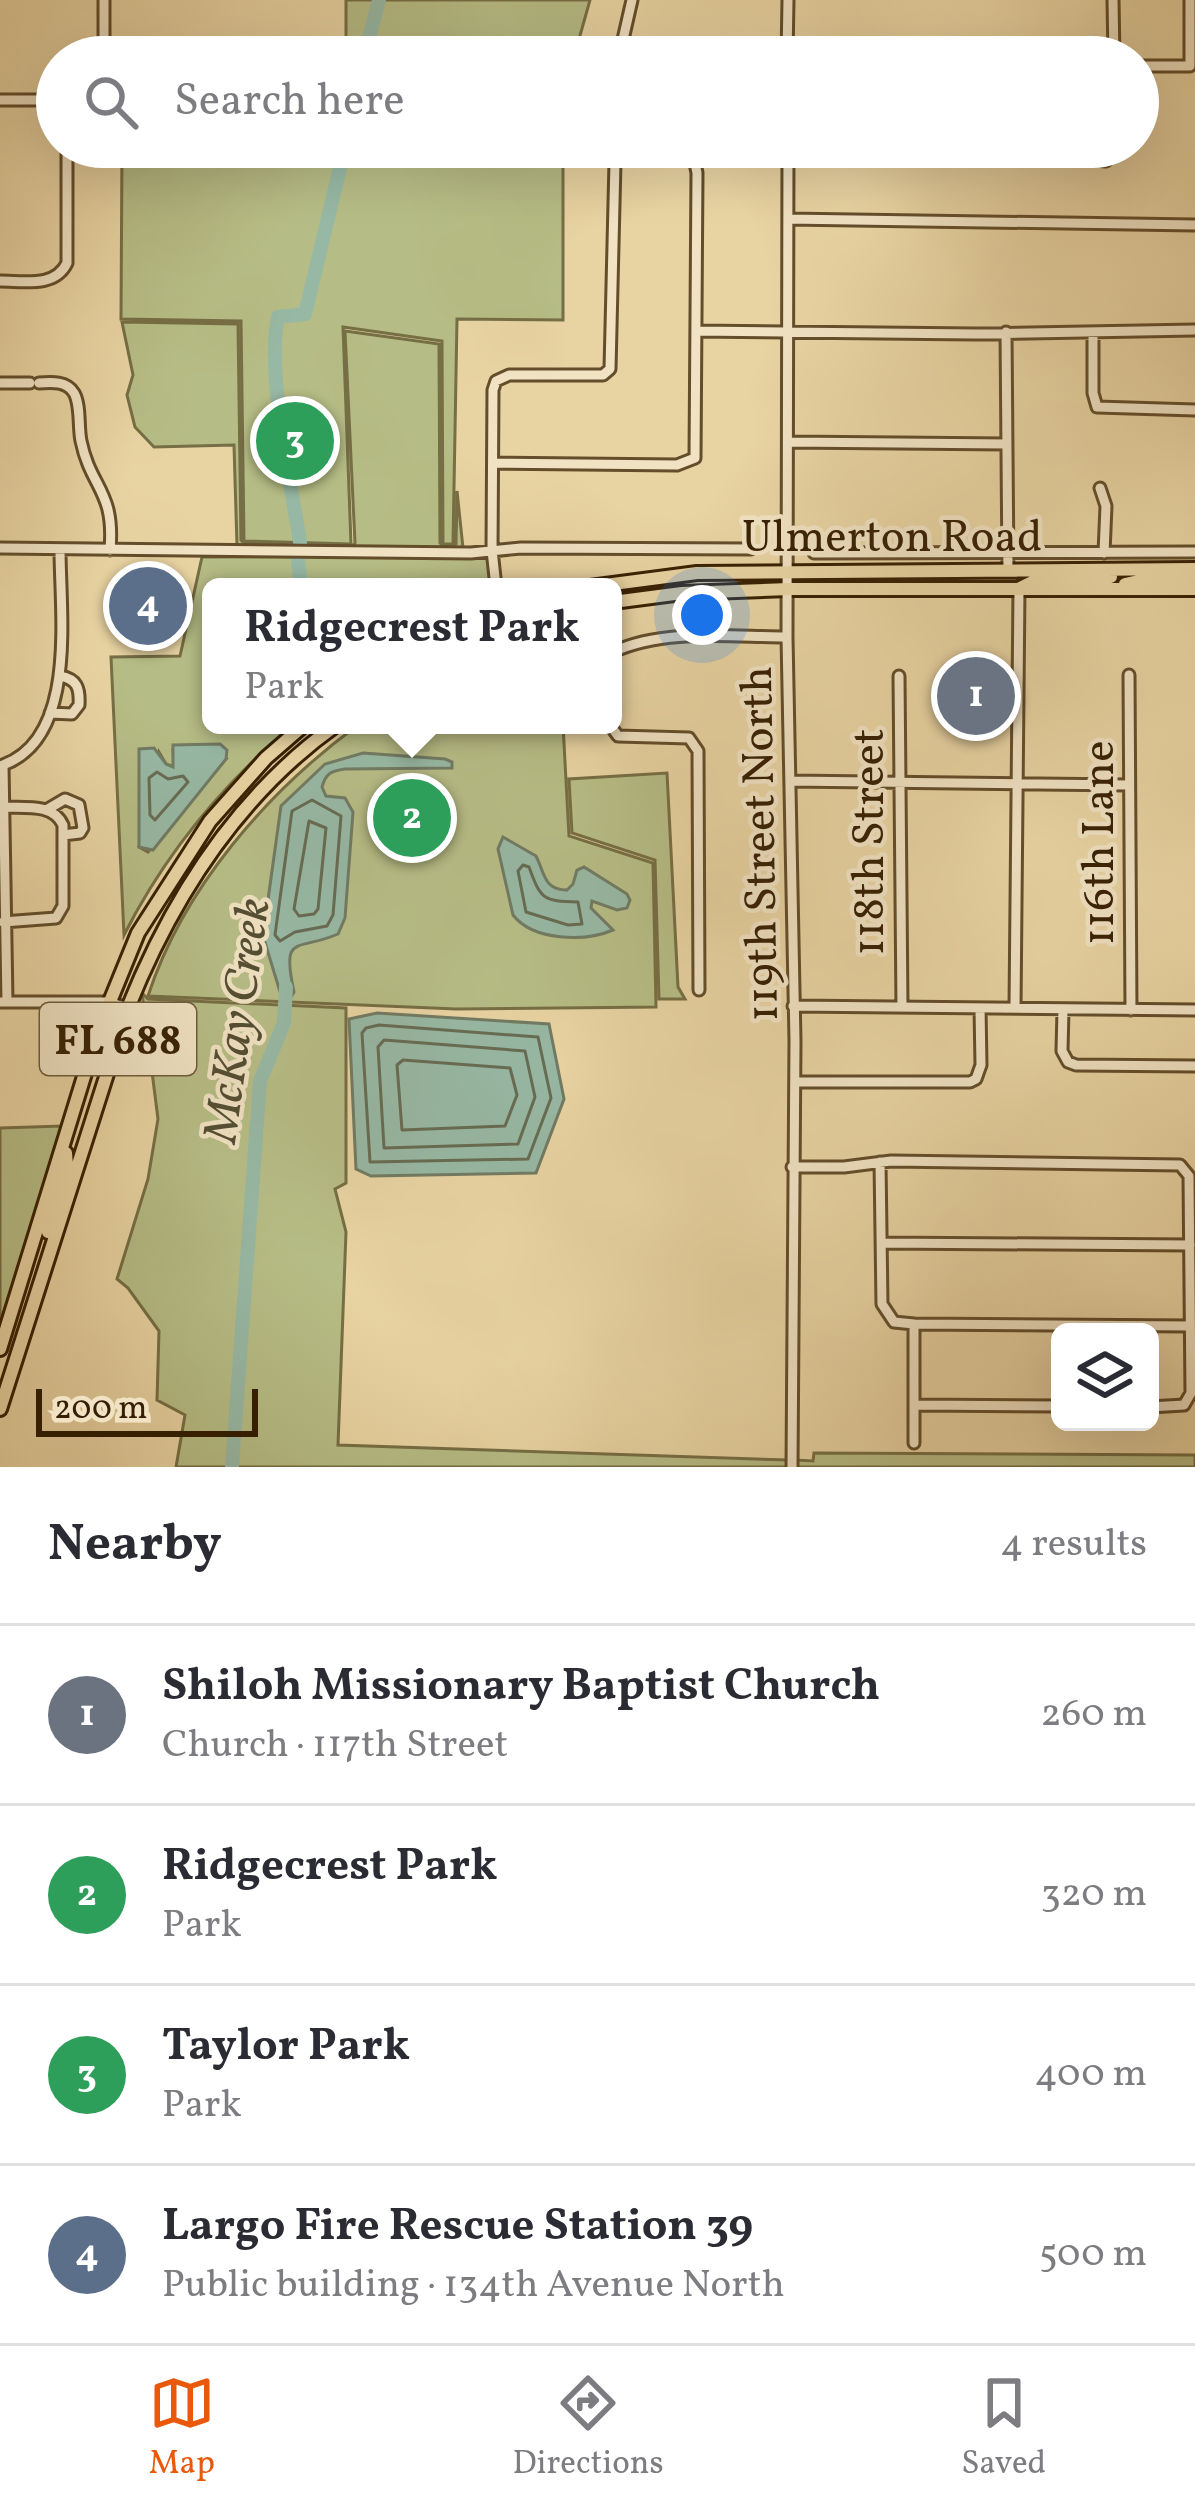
<!DOCTYPE html>
<meta charset="utf-8">
<style>
:root{--surface:#fff;--page:#f7f7f7;--text:#2b2b33;--muted:#7c7c81;--line:#e1e1e2;--accent:#ea580c}
body{margin:0;font-family:Vollkorn,serif;background:var(--page);color:var(--text)}
.controls{position:absolute;right:36px;bottom:36px;display:grid;overflow:hidden;border-radius:18px;box-shadow:0 12px 48px #0002}
.controls button{width:108px;height:108px;display:grid;place-items:center;padding:0;border:0;border-bottom:3px solid var(--line);background:var(--surface);color:var(--text);font:60px sans-serif}
.scale{position:absolute;left:36px;bottom:30px;width:222px;box-sizing:border-box;padding-left:12px;border:6px solid #372002;border-top:0;font-size:33px;line-height:42px;white-space:nowrap;color:#372002;-webkit-text-stroke:9px #f0e2c3;paint-order:stroke}
.you{position:absolute;left:702px;top:615px;width:42px;height:42px;margin:-30px;border:9px solid #fff;border-radius:50%;background:#1a73e8;box-shadow:0 0 0 18px #1a73e833}
.badge{display:grid;place-items:center;width:78px;height:78px;border-radius:50%;background:var(--accent);color:#fff;font-size:39px;font-weight:700}
.pin{position:absolute;translate:-50% -50%;border:6px solid #fff;box-shadow:0 3px 12px #0006}
.popup{position:absolute;left:202px;top:578px;width:420px;height:156px;box-sizing:border-box;display:grid;place-content:center;border-radius:18px;background:var(--surface);filter:drop-shadow(0 3px 9px #0005);font-size:39px;white-space:nowrap;color:var(--muted)}
.popup b{font-size:45px;color:var(--text)}
.popup::after{content:'';position:absolute;left:50%;top:100%;margin-left:-24px;border:24px solid transparent;border-top-color:var(--surface)}
.list{margin:0;padding:0;list-style:none}
h2{display:flex;justify-content:space-between;align-items:center;height:156px;margin:0;padding:0 48px;font-size:51px}
h2 small{font-size:39px;font-weight:400;color:var(--muted)}
.list li{display:grid;grid-template-columns:78px 1fr auto;gap:36px;align-items:center;box-sizing:border-box;height:180px;padding:0 48px;border-top:3px solid var(--line)}
.list b{display:block;font-size:45px;white-space:nowrap}
.list p{margin:0;font-size:39px;white-space:nowrap;color:var(--muted)}
.list em{font-size:39px;font-style:normal;color:var(--muted)}
.icon{flex:none;width:66px;height:66px;fill:none;stroke:currentColor;stroke-width:2;stroke-linecap:round;stroke-linejoin:round}
.map{position:relative;flex:none;width:1195px;height:1467px;overflow:hidden}
.search{position:absolute;background:var(--surface);box-shadow:0 12px 48px #0002;left:36px;right:36px;top:36px;height:132px;display:flex;align-items:center;gap:30px;box-sizing:border-box;padding:0 42px;border-radius:66px;color:var(--muted);font-size:45px}
.sheet{height:876px;background:var(--surface)}
nav{display:flex;justify-content:space-around;align-items:center;box-sizing:border-box;height:168px;border-top:3px solid var(--line);background:var(--surface);font-size:33px;color:var(--muted)}
nav a{display:grid;justify-items:center;gap:6px}
nav .on{color:var(--accent)}
.map>svg:first-child{display:block}
.green{fill:#b6bc85;stroke:#766e44;stroke-width:3;fill-rule:evenodd}
.water{fill:#97b8a4;stroke:#717b63;stroke-width:3}
.lines{fill:none;stroke-linecap:round;stroke-linejoin:round}
.shore{stroke:#676c53;stroke-width:3}
.river{stroke:#97b8a4;stroke-width:14}
.minor-casing{stroke:#634d2a;stroke-width:15}
.major-casing{stroke:#372002;stroke-width:18}
.minor{stroke:#f0e2c3;stroke-width:9}
.major{stroke:#e8d3a2;stroke-width:12}
.labels{text-anchor:middle;stroke-width:9;stroke-linejoin:round;paint-order:stroke}
.shield{fill:#f0e2c3;stroke:#6e5a3c;stroke-width:3}
.shield-label{font-size:42px;font-weight:bold;fill:#372002}
.street-label{font-size:45px;fill:#372002;stroke:#f0e2c3}
.water-label{font-size:48px;font-style:italic;fill:#544e33;stroke:#f0e2c3}
</style>
<div class="map">
<svg width="1195" height="1467" viewBox="0 0 1195 1467">
<rect width="100%" height="100%" fill="#e8d3a2"/>
<filter id="stains"><feTurbulence type="fractalNoise" baseFrequency=".00167" numOctaves="4"/><feColorMatrix values="0 0 0 0 .2 0 0 0 0 .09 0 0 0 0 .02 0 0 0 .5 -.17"/></filter>
<radialGradient id="worn" r=".72"><stop offset=".6" stop-color="#630" stop-opacity="0"/><stop offset="1" stop-color="#630" stop-opacity=".3"/></radialGradient>
<path class="green" d="M346 0H590L574 57H346Z
M122 147H563V320L457 319 453 544H443L442 341 343 327 351 544 244 541 241 321 121 319Z
M122 322 238 324 241 540 245 544 352 547 355 543 345 331 439 344 440 543 444 547 456 544 457 491 463 548 237 546 234 445 154 447 135 427 127 395 133 375Z
M489 556 492 587H211V725H293C224 783 165 854 124 935L111 657 180 656 202 557ZM173 750 226 759 148 852 139 847 159 752 166 764 174 767Z
M358 725H563L569 836 653 863 656 1007 456 1009 148 996C183 888 268 791 358 725Z
M667 773 678 987 685 999H659L655 860 572 833 569 779Z
M142 993 148 999 346 1008V1183L335 1189 346 1232 338 1445 788 1460V1467H176L185 1415 157 1400 159 1331 128 1288 117 1279 148 1179 158 1119Z
M62 1126 0 1324V1128Z
M814 1453 1195 1455V1467H796V1460L813 1461Z"/>
<path class="water" d="M220 744 227 750 226 759 153 850 139 847V749L154 748 166 764 173 767V745Z
M363 753 445 759 452 762V768L345 769C331 771 326 773 322 787L326 796 345 798 353 812 345 918 338 934C297 952 281 932 294 992L288 1002 281 995 263 936 281 806 325 764Z
M503 837 536 856C545 874 544 890 567 890L573 884 577 870 584 867 627 894 630 900 627 908 617 910 592 901 591 908 613 930C585 942 533 941 513 915L498 849Z
M377 1013 549 1024 564 1099 536 1173 371 1176 356 1169 349 1019Z"/>
<g class="lines">
<path class="shore" d="M157 772 168 779 183 776 188 782 155 820 150 815 149 778Z
M312 800 341 816 333 915 327 926 295 932 280 941 275 935 292 811Z
M309 821 326 828 318 909 314 914 299 916 294 909Z
M523 865 529 867C541 900 543 901 578 902L582 924 568 925 526 912 518 871Z
M379 1025 538 1037 551 1098 528 1159 370 1162 362 1033 366 1028Z
M384 1040 525 1051 535 1097 518 1144 384 1148 378 1047Z
M403 1060 510 1068 517 1095 505 1126 402 1130 397 1065Z"/>
<path class="river" d="M364 57 379 0
M300 542C291 484 266 371 278 317L305 314 345 147
M298 560 301 587
M232 1467 260 1081 284 1023 286 987"/>
<defs>
<path id="minor" d="M104 0V57
M1113 0 1114 57
M619 57 632 0
M787 57 788 0
M1138 66H1190V0
M0 100H57
M788 147 787 637 795 1041 792 1467
M788 160H1012L1040 155 1106 161
M788 219 1195 225
M0 281C24 281 55 288 67 263V147
M697 331 975 334 1195 330
M1006 332 1008 571
M1093 332V393L1097 407 1195 410
M0 383H30
M39 383C52 382 67 381 74 393 81 405 78 427 81 441 91 489 115 490 110 550
M789 442 1007 444
M493 463 677 465 695 458 697 173 695 163 684 153H629L615 162 610 369 603 375H509L496 381 493 390 492 550 496 587
M1100 488 1106 506 1104 553
M0 548 471 553 521 548 751 549
M814 553 1195 552
M613 652C664 628 732 637 787 637
M1129 675 1131 1010
M899 676 902 1007
M50 713 72 714 79 705C80 688 77 679 60 676
M610 725 618 736 689 738 698 751 699 990
M790 781 1129 785
M3 807C25 808 53 803 63 825V906L56 918 3 922
M48 809 65 799 79 805 83 828 80 833 63 835
M0 1002H108L128 1008
M7 1002 3 765C78 738 60 613 60 550
M793 1006 1195 1010
M1015 1008 1019 589
M1063 1010 1062 1051 1068 1062 1076 1065 1195 1066
M795 1082H970L976 1079 981 1065 980 1008
M880 1162 882 1304 894 1322 914 1324V1443
M792 1167H844L891 1161 1180 1165 1189 1176 1191 1393 1184 1405 1150 1407
M881 1243 1190 1245
M914 1324 1190 1326
M915 1405 1060 1406"/>
<path id="major" d="M1125 584 1143 580 1195 579
M590 587 697 573 1195 569
M1020 588 1038 579 1111 577
M613 602 682 593 789 589H1195
M48 1232 67 1166 66 1153
M0 1349 98 1031 138 933 210 821 266 758 304 725
M0 1409 128 1008C172 898 238 795 336 725"/>
</defs>
<use href="#minor" class="minor-casing"/>
<use href="#major" class="major-casing"/>
<use href="#minor" class="minor"/>
<use href="#major" class="major"/>
</g>
<g class="labels">
<rect class="shield" x="40" y="1003" width="156" height="72" rx="9"/>
<g class="shield-label">
<text x="118" y="1054">FL 688</text>
</g>
<g class="street-label">
<text x="892" y="551">Ulmerton Road</text>
<text transform="translate(867 842) rotate(-90)" y="16">118th Street</text>
<text transform="translate(1097 843) rotate(-90)" y="16">116th Lane</text>
<text transform="translate(758 844) rotate(-91)" y="16">119th Street North</text>
</g>
<g class="water-label">
<text transform="translate(235 1020) rotate(-82)" y="17">McKay Creek</text>
</g>
</g>
<rect width="100%" height="100%" filter="url(#stains)"/>
<rect width="100%" height="100%" fill="url(#worn)"/>
</svg>
<div class="controls">
<button><svg class="icon" aria-label="layers" viewBox="0 0 24 24"><path d="M12 4l9 5-9 5-9-5zM3 14l9 5 9-5"/></svg></button>
</div>
<div class="scale">200 m</div>
<div class="you"></div>
<div class="pin badge" style="left:976px;top:696px;background:#6b7280">1</div>
<div class="pin badge" style="left:412px;top:818px;background:#2e9e5b">2</div>
<div class="popup"><b>Ridgecrest Park</b>Park</div>
<div class="pin badge" style="left:295px;top:441px;background:#2e9e5b">3</div>
<div class="pin badge" style="left:148px;top:606px;background:#5c6f8a">4</div>
<div class="search"><svg class="icon" aria-label="search" viewBox="0 0 24 24"><circle cx="10" cy="10" r="6"/><path d="M15 15l6 6"/></svg>Search here</div>
</div>
<section class="sheet">
<h2>Nearby<small>4 results</small></h2>
<ul class="list">
<li><span class="badge" style="background:#6b7280">1</span><div><b>Shiloh Missionary Baptist Church</b><p>Church · 117th Street</p></div><em>260 m</em></li>
<li><span class="badge" style="background:#2e9e5b">2</span><div><b>Ridgecrest Park</b><p>Park</p></div><em>320 m</em></li>
<li><span class="badge" style="background:#2e9e5b">3</span><div><b>Taylor Park</b><p>Park</p></div><em>400 m</em></li>
<li><span class="badge" style="background:#5c6f8a">4</span><div><b>Largo Fire Rescue Station 39</b><p>Public building · 134th Avenue North</p></div><em>500 m</em></li>
</ul>
</section>
<nav>
<a class="on"><svg class="icon" aria-label="map" viewBox="0 0 24 24"><path d="M3 6l6-2 6 2 6-2v14l-6 2-6-2-6 2zM9 4v14M15 6v14"/></svg>Map</a>
<a><svg class="icon" aria-label="directions" viewBox="0 0 24 24"><path d="M12 3l9 9-9 9-9-9zM9 14v-3h6M13 9l2 2-2 2"/></svg>Directions</a>
<a><svg class="icon" aria-label="saved" viewBox="0 0 24 24"><path d="M7 4h10v16l-5-4-5 4z"/></svg>Saved</a>
</nav>
